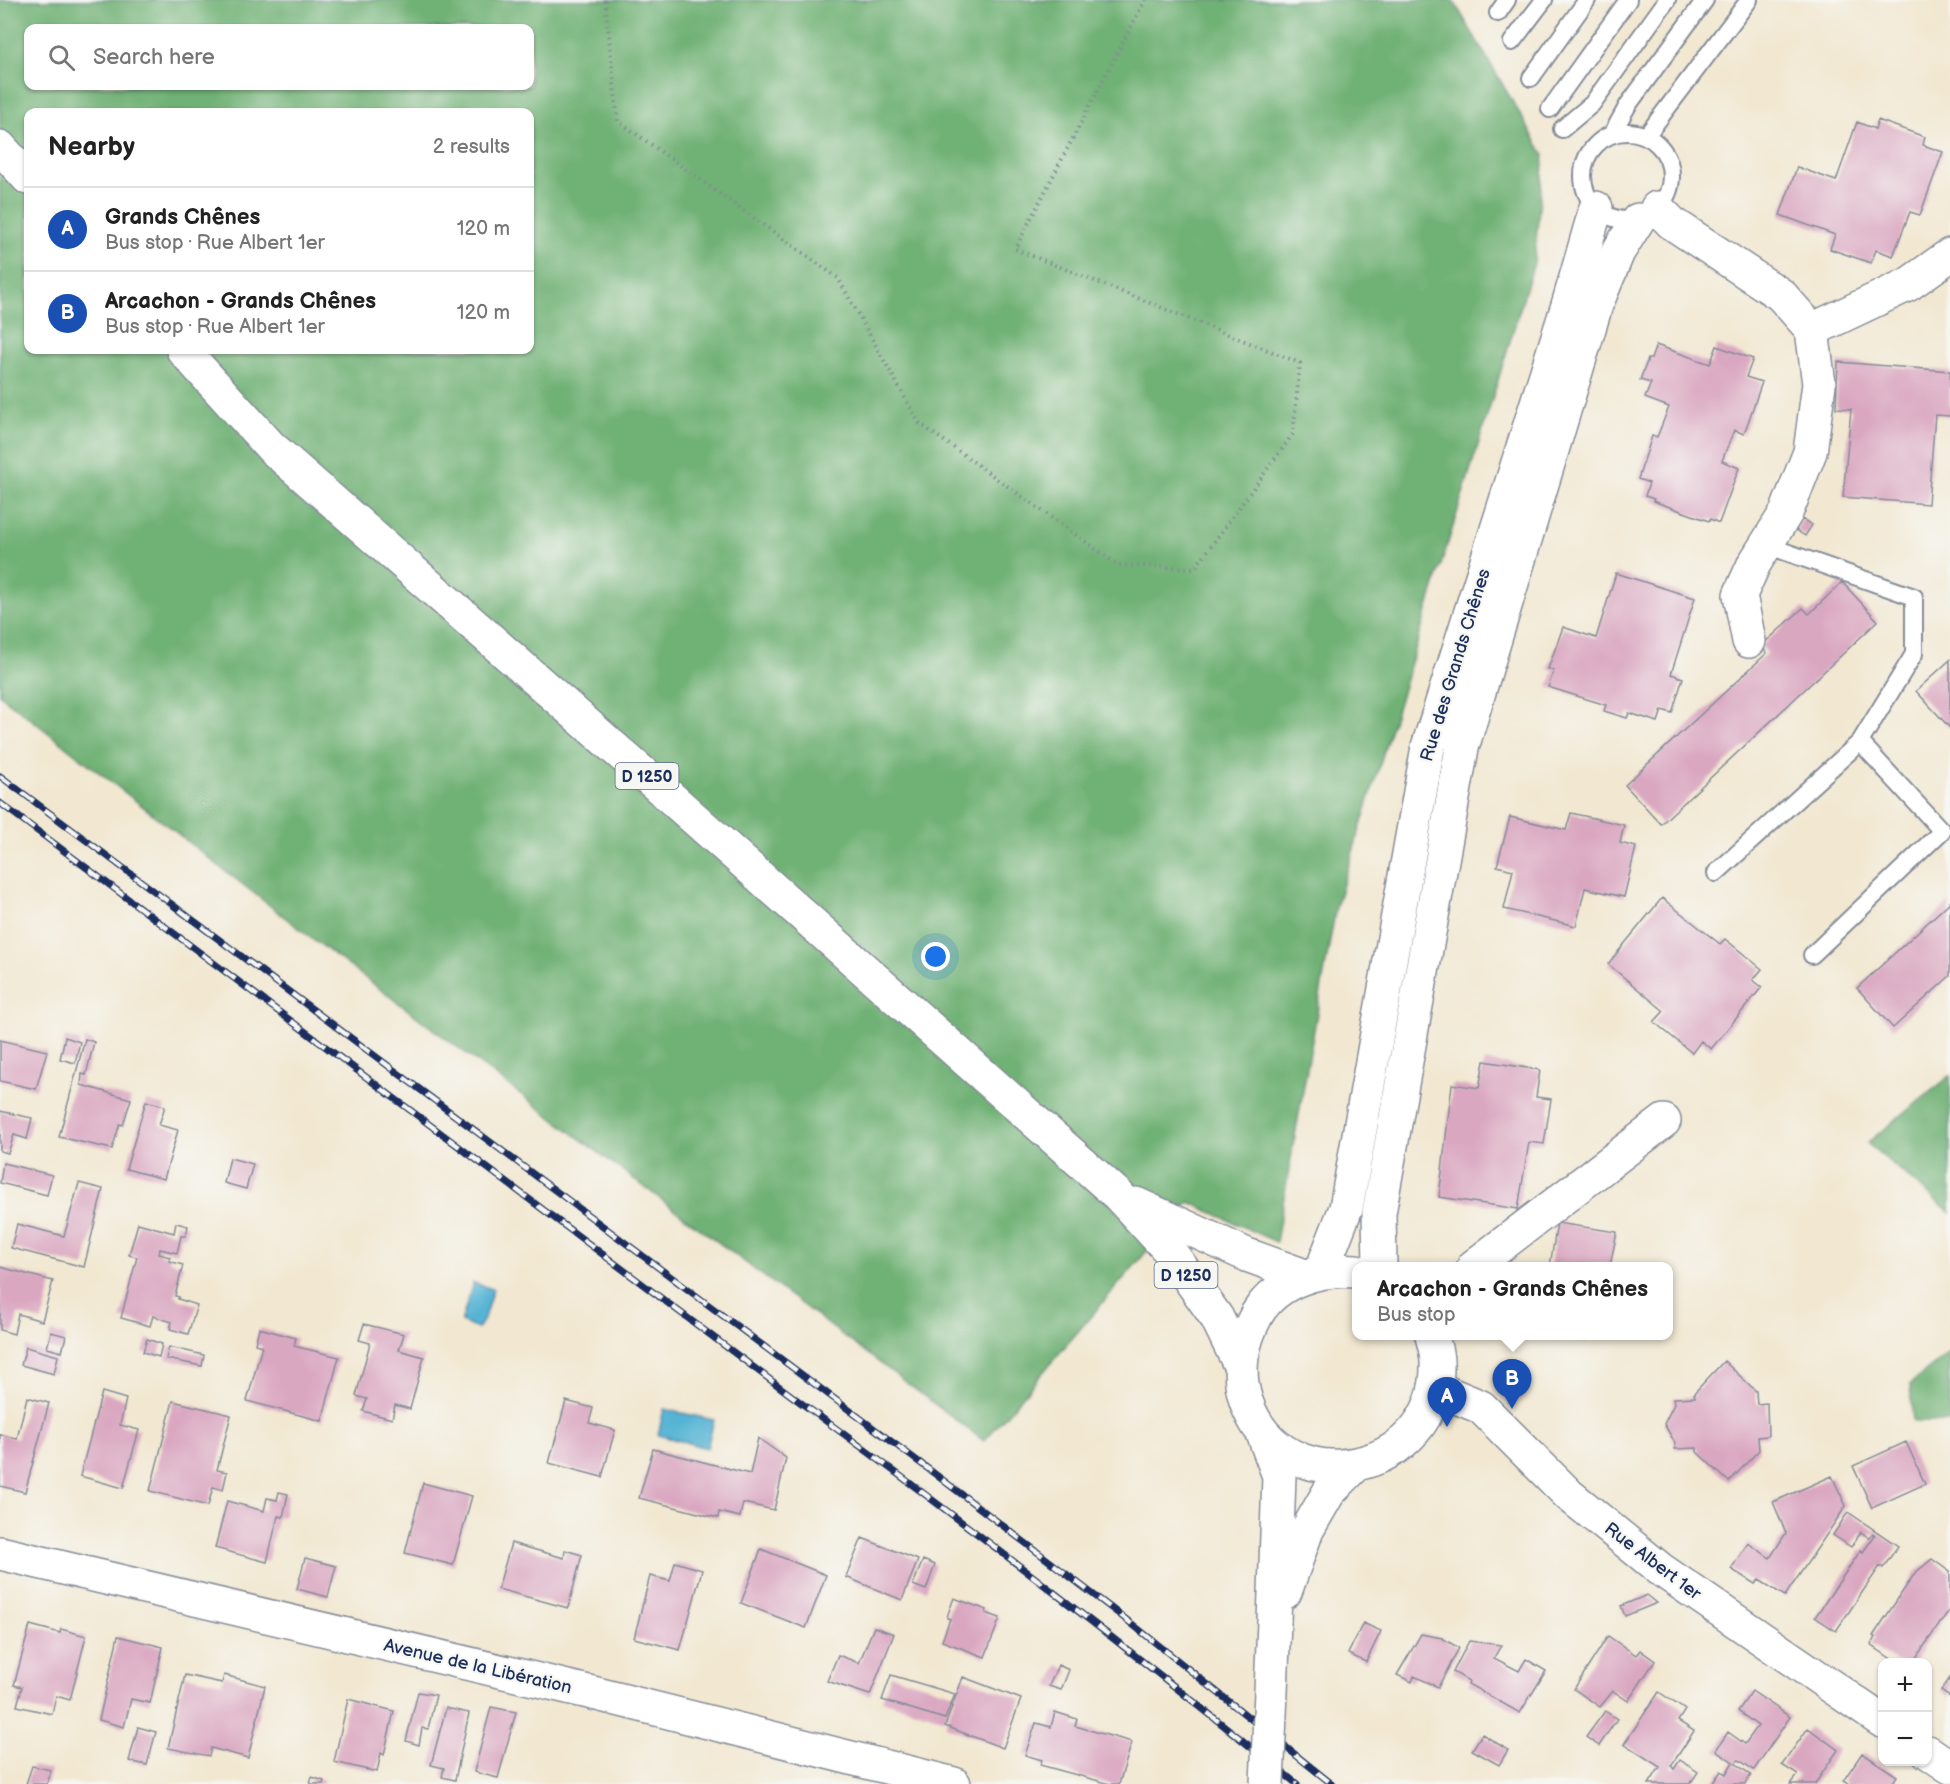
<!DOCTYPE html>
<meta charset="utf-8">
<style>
:root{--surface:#fff;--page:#f6f6f6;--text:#222;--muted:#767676;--line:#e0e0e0;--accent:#db2777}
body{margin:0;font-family:"Balsamiq Sans",sans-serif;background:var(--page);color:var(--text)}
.controls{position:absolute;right:18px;bottom:18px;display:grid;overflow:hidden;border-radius:12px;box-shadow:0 2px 4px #0004}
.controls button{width:54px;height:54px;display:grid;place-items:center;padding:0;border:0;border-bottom:2px solid var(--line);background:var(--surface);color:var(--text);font:30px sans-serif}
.you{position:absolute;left:936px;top:957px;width:21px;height:21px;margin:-15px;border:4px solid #fff;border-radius:50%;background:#1a73e8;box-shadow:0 0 0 9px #1a73e833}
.badge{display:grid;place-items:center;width:39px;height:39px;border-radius:50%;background:var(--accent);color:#fff;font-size:20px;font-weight:700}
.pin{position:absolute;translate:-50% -50px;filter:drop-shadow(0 2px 3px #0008)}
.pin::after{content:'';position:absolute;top:32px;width:21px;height:18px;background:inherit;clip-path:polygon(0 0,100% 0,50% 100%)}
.popup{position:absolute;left:1352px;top:1262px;width:321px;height:78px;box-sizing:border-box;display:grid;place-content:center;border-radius:12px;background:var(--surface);filter:drop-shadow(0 2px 4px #0005);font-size:20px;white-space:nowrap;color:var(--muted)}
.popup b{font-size:22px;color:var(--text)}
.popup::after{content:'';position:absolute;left:50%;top:100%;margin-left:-12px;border:12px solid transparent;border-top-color:var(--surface)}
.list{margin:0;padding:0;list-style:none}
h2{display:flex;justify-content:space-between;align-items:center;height:78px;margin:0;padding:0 24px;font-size:26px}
h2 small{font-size:20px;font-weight:400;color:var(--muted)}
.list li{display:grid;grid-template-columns:39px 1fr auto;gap:18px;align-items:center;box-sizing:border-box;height:84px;padding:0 24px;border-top:2px solid var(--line)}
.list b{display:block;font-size:22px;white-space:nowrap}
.list p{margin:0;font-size:20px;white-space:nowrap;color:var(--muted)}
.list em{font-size:20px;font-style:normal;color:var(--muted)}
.icon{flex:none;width:33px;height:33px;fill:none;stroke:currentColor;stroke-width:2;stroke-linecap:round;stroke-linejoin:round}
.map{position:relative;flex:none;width:1950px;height:1784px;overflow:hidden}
.search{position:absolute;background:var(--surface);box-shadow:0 2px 4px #0004;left:24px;top:24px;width:510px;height:66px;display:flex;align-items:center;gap:15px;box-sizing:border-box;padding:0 21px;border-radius:12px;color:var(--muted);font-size:22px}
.panel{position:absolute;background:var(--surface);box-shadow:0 2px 4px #0004;left:24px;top:108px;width:510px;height:246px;border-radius:12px}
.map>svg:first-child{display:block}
.forest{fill:#70b174;stroke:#467069;stroke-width:1.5;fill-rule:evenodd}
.water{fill:#55b4d4;stroke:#387299;stroke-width:1.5}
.building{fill:#daa7c1}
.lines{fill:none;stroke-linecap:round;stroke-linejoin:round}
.lane-casing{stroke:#868c98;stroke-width:20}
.street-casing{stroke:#868c98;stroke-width:36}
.primary-casing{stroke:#868c98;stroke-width:36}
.path{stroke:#868c98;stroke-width:4;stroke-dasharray:1.5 4.5;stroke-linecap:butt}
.lane{stroke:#fff;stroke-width:16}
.street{stroke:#fff;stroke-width:33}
.primary{stroke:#fff;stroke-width:33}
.rail-casing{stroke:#1b2f5e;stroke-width:7}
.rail{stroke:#f6f6f2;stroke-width:4.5;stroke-dasharray:14;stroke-linecap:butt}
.primary-bridge-casing{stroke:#868c98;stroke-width:36;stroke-linecap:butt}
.primary-bridge{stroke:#fff;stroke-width:33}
.labels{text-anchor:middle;stroke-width:4.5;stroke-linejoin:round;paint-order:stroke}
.shield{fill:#f6f6f2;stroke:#5d6b8a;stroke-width:1.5}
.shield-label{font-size:16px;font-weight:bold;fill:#1b2f5e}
.street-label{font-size:18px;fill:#1b2f5e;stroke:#f6f6f2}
</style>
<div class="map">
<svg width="1950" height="1784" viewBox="0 0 1950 1784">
<rect width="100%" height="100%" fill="#f6f6f2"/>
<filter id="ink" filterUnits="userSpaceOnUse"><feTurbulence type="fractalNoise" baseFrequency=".0167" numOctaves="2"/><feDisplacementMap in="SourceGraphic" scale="12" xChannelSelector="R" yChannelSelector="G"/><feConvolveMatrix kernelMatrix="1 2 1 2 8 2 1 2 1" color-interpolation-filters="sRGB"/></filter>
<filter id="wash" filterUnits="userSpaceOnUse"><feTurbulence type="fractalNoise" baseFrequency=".008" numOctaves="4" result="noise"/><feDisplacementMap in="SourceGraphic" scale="24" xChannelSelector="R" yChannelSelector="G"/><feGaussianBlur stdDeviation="1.35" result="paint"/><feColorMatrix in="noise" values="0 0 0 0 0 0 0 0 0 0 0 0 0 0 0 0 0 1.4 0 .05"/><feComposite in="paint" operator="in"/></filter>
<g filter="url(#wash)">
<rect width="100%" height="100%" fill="#f2e8d2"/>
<path class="forest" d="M0 0H1453L1544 155 1534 263 1336 907 1276 1242 1189 1202 984 1441 301 930 0 695ZM28 28H530V86H28ZM28 112H530V350H28Z
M1950 1076V1212L1867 1143Z
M1950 1352V1422H1913L1910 1384Z"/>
<path class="water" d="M473 1283 493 1289 483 1321 478 1329 461 1322Z
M664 1409 714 1420 707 1448 658 1435Z"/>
<g id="blocks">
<path class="building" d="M1878 120 1925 137 1923 145 1943 152 1920 215 1910 212 1893 256 1876 250 1871 263 1830 249 1835 235 1780 215 1797 167 1836 181 1857 122 1875 129Z
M1656 345 1710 364 1717 346 1753 359 1746 377 1762 382 1744 434 1734 430 1722 461 1739 468 1719 523 1710 519 1709 521 1653 501 1654 499 1645 496 1649 483 1638 479 1652 436 1657 437 1669 407 1645 398 1651 383 1640 380 1648 359H1651Z
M1838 362 1950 371V416L1935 415 1928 504 1843 497 1851 409 1836 408Z
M1802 519 1812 525 1805 536 1796 530Z
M1616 573 1695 598 1671 674 1683 678 1672 713 1662 710 1658 722 1629 713 1627 718 1604 711 1606 705 1548 687 1554 670 1548 669 1563 627 1596 638Z
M1842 582 1878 621 1661 824 1625 785 1767 653 1761 646 1803 608 1809 614Z
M1950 660V728L1916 691Z
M1571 813 1624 825 1620 843 1636 847 1624 897 1585 888 1576 926 1504 909 1513 870 1497 866 1510 817 1566 830Z
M1662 898 1720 944 1725 939 1762 969 1753 980 1762 987 1711 1049 1701 1041 1692 1053 1654 1022 1664 1011 1608 964Z
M1950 902V976L1893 1028 1857 988Z
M65 1037 80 1042 75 1063 60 1059Z
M85 1039 94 1042 86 1075 82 1074 81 1085 131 1099 123 1125 120 1124 112 1149 59 1137Z
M0 1040 47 1051 36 1089 0 1081Z
M1484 1061 1540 1070 1536 1097 1551 1099 1544 1144 1529 1142 1518 1209 1439 1197 1452 1084 1479 1088Z
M146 1101 165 1106 159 1125 178 1130 164 1179 126 1169Z
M0 1111 32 1118 27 1139 14 1135 8 1153 0 1151Z
M230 1158 253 1164 246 1189 224 1183Z
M3 1163 52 1175 47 1195 0 1183Z
M79 1183 103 1189 84 1267 11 1248 17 1224 64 1236Z
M138 1223 174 1233 176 1223 188 1226 186 1236H181L177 1253 160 1249 159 1254 170 1257 169 1261 183 1265 175 1296 179 1297 178 1299 197 1305 188 1334 170 1329 172 1322 153 1316 150 1326 121 1318 137 1257 129 1255Z
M1557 1223 1617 1232 1610 1266H1550Z
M0 1267 53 1281 42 1321 18 1314 14 1334 0 1330Z
M364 1324 404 1334 399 1350 424 1357 410 1409 395 1405 392 1419 363 1411 367 1399 356 1396 370 1343 359 1340Z
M259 1328 296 1338 294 1346 339 1357 322 1421 247 1401 262 1346 255 1344Z
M51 1332 66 1336 62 1352 47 1348Z
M1566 1336H1587L1586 1340Z
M147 1339 162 1344 159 1357 143 1352Z
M26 1347 58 1356 54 1374 21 1365Z
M169 1347 204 1355 202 1366 166 1359Z
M1724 1361 1756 1391 1757 1404 1767 1403 1768 1436 1758 1437 1759 1450 1729 1482 1697 1452V1448L1675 1449V1443L1664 1424 1674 1404 1673 1398 1695 1397 1694 1393Z
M102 1392 126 1399 120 1425 139 1430 123 1488 80 1476Z
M27 1397 49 1403 25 1492 0 1486V1434L17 1439Z
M173 1401 231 1415 217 1470 227 1472 223 1490 213 1487 208 1506 150 1491Z
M566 1401 593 1408 589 1423 615 1430 602 1477 549 1463Z
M758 1438 786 1458 774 1510 743 1503 740 1517 719 1512 718 1518 639 1498 653 1449 750 1474Z
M1906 1442 1925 1484 1872 1508 1853 1466Z
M1832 1476 1846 1506 1785 1596 1759 1580 1755 1584 1731 1569 1748 1543 1770 1558 1786 1533 1773 1502Z
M423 1483 472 1496 453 1565 405 1553Z
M279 1492 288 1494 283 1517 278 1516 267 1562 215 1548 227 1501 264 1511 267 1498 277 1500Z
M1848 1512 1898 1546 1883 1568 1880 1566 1836 1631 1815 1617 1861 1550 1863 1552 1875 1535 1873 1533 1869 1538 1861 1532 1851 1547 1833 1535Z
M862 1538 918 1560 902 1600 846 1577Z
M511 1543 564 1558 565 1550 582 1555 568 1608 498 1589Z
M761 1549 826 1575 806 1628 741 1603Z
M305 1558 336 1566 328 1597 297 1589Z
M1932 1559 1950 1572V1609L1913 1662H1896L1871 1645 1875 1637 1873 1636 1915 1573Z
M923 1560 935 1565 926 1590 913 1585Z
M675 1562 702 1570 680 1650 634 1638 650 1576 670 1581Z
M1647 1595 1657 1603 1625 1616 1621 1606Z
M954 1598 987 1610 986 1613 1000 1618 985 1657 942 1641 950 1619 947 1618 948 1614Z
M1363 1623 1381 1631 1366 1662 1348 1654Z
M30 1625 60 1633 61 1629 86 1636 70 1700 56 1696 52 1714 17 1706 22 1687 14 1685Z
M874 1627 894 1634 870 1695 827 1681 838 1655 859 1663Z
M1421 1634 1442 1638 1459 1648 1438 1687 1414 1676 1412 1682 1397 1675Z
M118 1636 163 1647 150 1703 131 1699 124 1727 99 1720Z
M1608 1636 1636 1655 1640 1650 1655 1661 1628 1701 1613 1691 1600 1707 1574 1689Z
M1469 1641 1501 1645 1494 1658 1519 1671 1526 1659 1546 1671 1520 1713 1468 1684 1469 1681 1453 1672Z
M1058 1665 1069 1670 1061 1690 1049 1686Z
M185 1675 222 1683 224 1675 265 1686 248 1758 211 1748 209 1756 168 1748Z
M891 1675 955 1694 945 1719 882 1700Z
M963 1677 1021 1699 1003 1748 945 1726Z
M1950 1678V1697L1941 1691Z
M1752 1691 1790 1717 1754 1770 1739 1760 1735 1763 1751 1775 1745 1784H1712L1721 1771 1726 1774 1733 1762 1716 1750 1728 1732 1745 1744 1758 1726 1738 1711Z
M418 1692 436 1695 428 1729 422 1728 419 1745 406 1741Z
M1659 1692 1685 1710 1678 1721 1694 1731 1671 1766 1674 1769 1680 1760 1698 1772 1690 1784H1649L1660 1767 1624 1744Z
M348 1699 394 1711 384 1755 381 1753 377 1772 334 1762Z
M491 1707 516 1712 498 1778 474 1772Z
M446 1708 469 1713 455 1780 442 1777 444 1768 431 1765Z
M1605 1711 1617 1719 1599 1746 1586 1737Z
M1055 1712 1077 1719 1075 1726 1132 1742 1119 1784H1110L1040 1765 1042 1760 1025 1755 1036 1723 1051 1727Z
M138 1727 156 1732 147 1765 129 1761Z
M1808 1728 1838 1750 1815 1784H1791L1798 1775 1782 1765Z
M1482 1734 1508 1750 1499 1765 1472 1750Z
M1862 1753 1897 1776 1892 1784H1848L1843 1781Z
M32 1766 51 1770 47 1784H26Z
M312 1777 324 1781 323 1784H310Z"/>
</g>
</g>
<g filter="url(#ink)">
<use href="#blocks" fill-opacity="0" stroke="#868c98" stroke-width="1.5"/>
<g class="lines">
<defs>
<path id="lane" d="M1498 13 1507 0
M1512 42 1544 0
M1531 78 1587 0
M1550 109 1628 0
M1562 129 1592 104 1667 0
M1583 176a44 44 0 1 1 88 0a44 44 0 1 1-88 0Z
M1612 134 1628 105 1705 0
M1646 136 1749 0
M1716 873 1860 742 1914 654V597L1766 545
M1812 955 1942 831 1860 742"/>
<path id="street" d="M1657 208 1672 223 1781 295 1812 330 1819 384 1810 452 1786 513 1754 564 1740 595 1749 641
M1812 330 1909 284 1950 255
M1380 1266 1379 1213 1462 748 1596 305 1618 252 1638 220
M1474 1266 1664 1121
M1321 1272 1346 1208 1428 747 1569 302 1596 208
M1435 1388 1481 1407 1569 1495 1660 1569 1882 1721
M0 1553 597 1694 954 1784
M1928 1752 1950 1767"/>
<path id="primary" d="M0 147 28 178
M183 350 271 447 661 789 1118 1195 1169 1250 1217 1318 1240 1365
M1136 1204 1247 1255 1305 1276
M1356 1271C1320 1268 1277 1280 1257 1314 1242 1342 1236 1370 1246 1401 1282 1507 1441 1476 1437 1362 1437 1353 1434 1344 1432 1336
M1262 1431 1279 1476 1274 1622
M1285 1592 1307 1530 1329 1492 1356 1465"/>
</defs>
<use href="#lane" class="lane-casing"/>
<use href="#street" class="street-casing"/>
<use href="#primary" class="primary-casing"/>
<path class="path" d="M605 0 618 121 838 278 919 423 1118 565 1195 568 1293 434 1300 363 1015 249 1145 0"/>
<use href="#lane" class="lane"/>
<use href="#street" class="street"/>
<use href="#primary" class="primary"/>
<defs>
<path id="rail" d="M0 776 931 1471 1132 1624 1332 1784
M0 803 804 1405C972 1527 1135 1654 1297 1784"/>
</defs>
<use href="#rail" class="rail-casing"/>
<use href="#rail" class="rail"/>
<defs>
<path id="primary-bridge" d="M1267 1784 1274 1622"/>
</defs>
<use href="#primary-bridge" class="primary-bridge-casing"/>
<use href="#primary-bridge" class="primary-bridge"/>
</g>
</g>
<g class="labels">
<g class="shield">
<rect x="615.5" y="763" width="63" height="26" rx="4.5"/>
<rect x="1154.5" y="1262" width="63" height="26" rx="4.5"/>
</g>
<g class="shield-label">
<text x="647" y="782">D 1250</text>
<text x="1186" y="1281">D 1250</text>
</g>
<g class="street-label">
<text transform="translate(1455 665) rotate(-73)" y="6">Rue des Grands Chênes</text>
<text transform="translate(1653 1561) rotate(37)" y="6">Rue Albert 1er</text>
<text transform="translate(478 1666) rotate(13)" y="6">Avenue de la Libération</text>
</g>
</g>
</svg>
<div class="controls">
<button>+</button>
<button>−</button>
</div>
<div class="you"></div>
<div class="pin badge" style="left:1447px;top:1427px;background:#1a4fb4">A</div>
<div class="pin badge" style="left:1512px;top:1409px;background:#1a4fb4">B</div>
<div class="popup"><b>Arcachon - Grands Chênes</b>Bus stop</div>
<div class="search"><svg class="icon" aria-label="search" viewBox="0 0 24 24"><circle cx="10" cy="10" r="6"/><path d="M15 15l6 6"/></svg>Search here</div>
<section class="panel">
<h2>Nearby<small>2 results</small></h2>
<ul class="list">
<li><span class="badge" style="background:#1a4fb4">A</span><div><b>Grands Chênes</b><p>Bus stop · Rue Albert 1er</p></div><em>120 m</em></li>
<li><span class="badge" style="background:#1a4fb4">B</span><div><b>Arcachon - Grands Chênes</b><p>Bus stop · Rue Albert 1er</p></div><em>120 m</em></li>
</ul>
</section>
</div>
